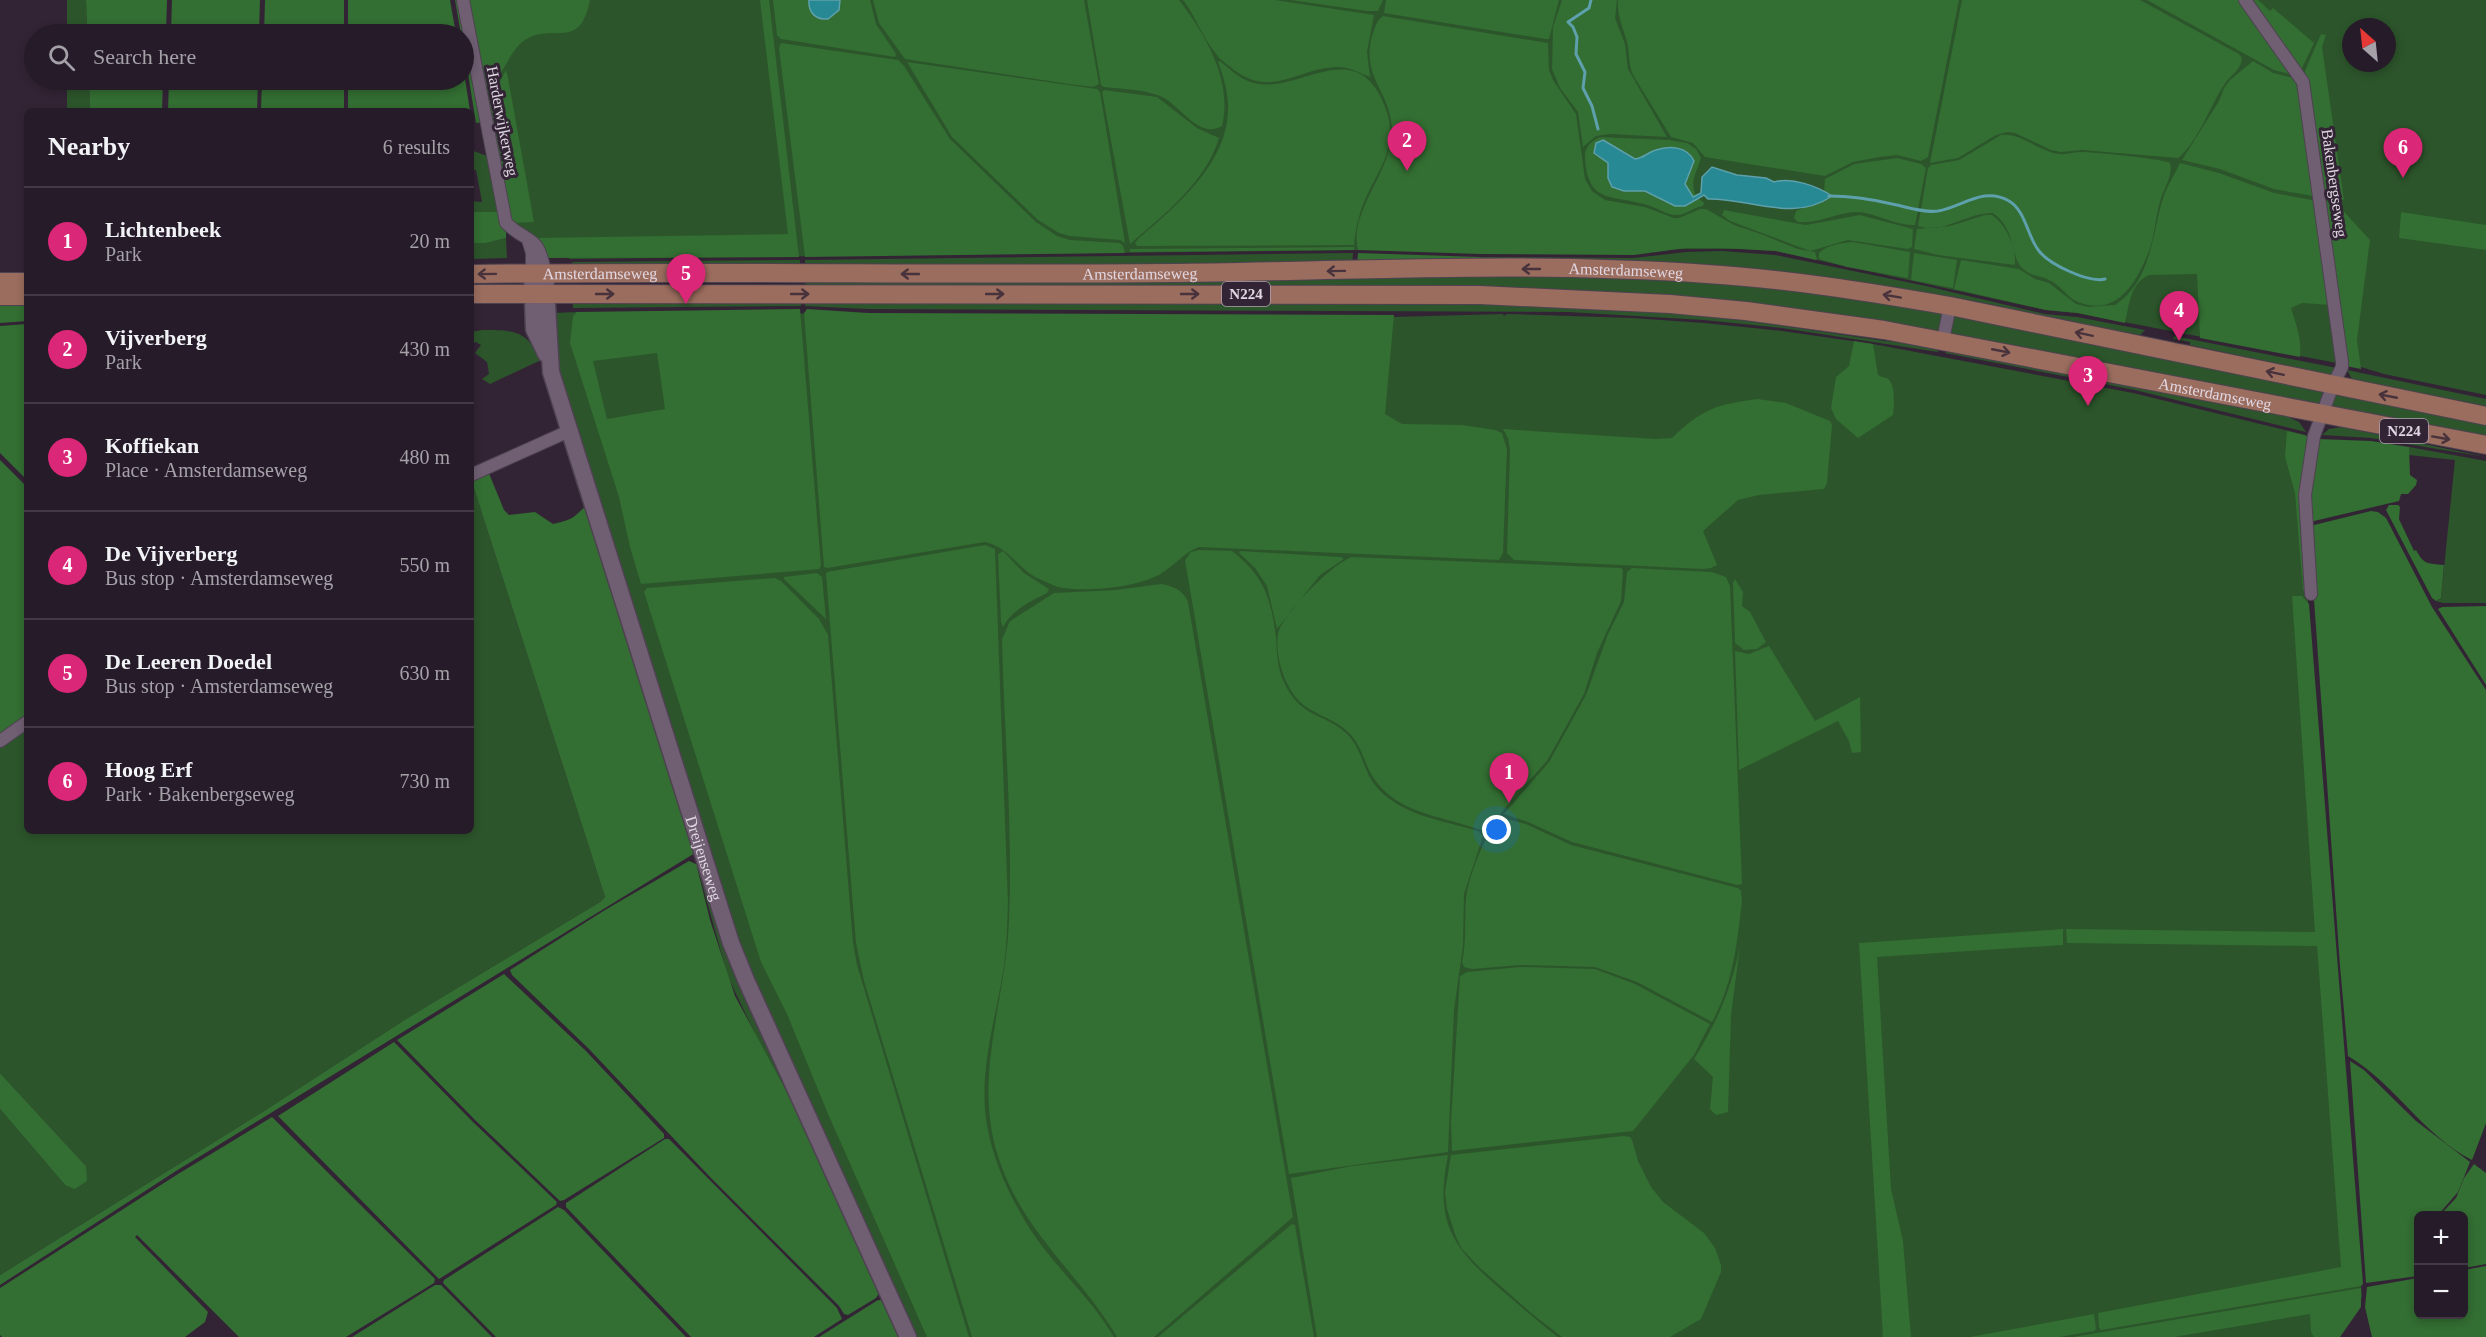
<!DOCTYPE html>
<meta charset="utf-8">
<style>
:root{--surface:#261b28;--page:#322834;--text:#f1f3f6;--muted:#a4a1a8;--line:#423945;--accent:#db2777}
body{margin:0;font-family:"Times New Roman",serif;background:var(--page);color:var(--text)}
.controls{position:absolute;right:18px;bottom:18px;display:grid;overflow:hidden;border-radius:9px;box-shadow:0 3px 9px #0003}
.controls button{width:54px;height:54px;display:grid;place-items:center;padding:0;border:0;border-bottom:2px solid var(--line);background:var(--surface);color:var(--text);font:30px sans-serif}
.compass{position:absolute;left:2342px;top:18px;width:54px;height:54px;border-radius:50%;background:var(--surface);box-shadow:0 3px 9px #0003;rotate:333deg}
.you{position:absolute;left:1497px;top:830px;width:21px;height:21px;margin:-15px;border:4px solid #fff;border-radius:50%;background:#1a73e8;box-shadow:0 0 0 9px #1a73e833}
.badge{display:grid;place-items:center;width:39px;height:39px;border-radius:50%;background:var(--accent);color:#fff;font-size:20px;font-weight:700}
.pin{position:absolute;translate:-50% -50px;filter:drop-shadow(0 2px 3px #0008)}
.pin::after{content:'';position:absolute;top:32px;width:21px;height:18px;background:inherit;clip-path:polygon(0 0,100% 0,50% 100%)}
.list{margin:0;padding:0;list-style:none}
h2{display:flex;justify-content:space-between;align-items:center;height:78px;margin:0;padding:0 24px;font-size:26px}
h2 small{font-size:20px;font-weight:400;color:var(--muted)}
.list li{display:grid;grid-template-columns:39px 1fr auto;gap:18px;align-items:center;box-sizing:border-box;height:108px;padding:0 24px;border-top:2px solid var(--line)}
.list b{display:block;font-size:22px;white-space:nowrap}
.list p{margin:0;font-size:20px;white-space:nowrap;color:var(--muted)}
.list em{font-size:20px;font-style:normal;color:var(--muted)}
.icon{flex:none;width:33px;height:33px;fill:none;stroke:currentColor;stroke-width:2;stroke-linecap:round;stroke-linejoin:round}
.map{position:relative;flex:none;width:2486px;height:1337px;overflow:hidden}
.search{position:absolute;background:var(--surface);box-shadow:0 3px 9px #0003;left:24px;top:24px;width:450px;height:66px;display:flex;align-items:center;gap:15px;box-sizing:border-box;padding:0 21px;border-radius:33px;color:var(--muted);font-size:22px}
.panel{position:absolute;background:var(--surface);box-shadow:0 3px 9px #0003;left:24px;top:108px;width:450px;height:726px;border-radius:9px}
.map>svg:first-child{display:block}
.green{fill:#2c552b;fill-rule:evenodd}
.forest{fill:#336e32;fill-rule:evenodd}
.water{fill:#268993;stroke:#5ea0ab;stroke-width:1.5}
.lines{fill:none;stroke-linecap:round;stroke-linejoin:round}
.stream{stroke:#5ea0ab;stroke-width:3}
.minor-casing{stroke:#4e4250;stroke-width:14}
.secondary-casing{stroke:#4e4250;stroke-width:19}
.primary-casing{stroke:#4e4250;stroke-width:20}
.minor{stroke:#705f73;stroke-width:12}
.secondary{stroke:#705f73;stroke-width:16}
.primary{stroke:#9b6d5e;stroke-width:18}
.oneway{stroke:#48333d}
.labels{text-anchor:middle;stroke-width:6;stroke-linejoin:round;paint-order:stroke}
.shield{fill:#332435;stroke:#ada1af;stroke-width:1.5}
.shield-label{font-size:15px;font-weight:bold;fill:#e1d7e3}
.street-label{font-size:16px;fill:#e1d7e3;stroke:#332435}
</style>
<div class="map">
<svg width="2486" height="1337" viewBox="0 0 2486 1337">
<rect width="100%" height="100%" fill="#332435"/>
<path class="green" d="M67 0H86L87 34H67Z
M467 0H2242L2301 83 2337 363 2077 313 2046 310 1776 251 1743 249 1354 250 570 259 514 224 508 214Z
M2249 0H2486V395L2384 374 2348 363 2311 109ZM2351 27H2387V63H2351Z
M67 80H89L90 111H67Z
M471 150 490 157 500 212H471V201L482 202 476 170H471Z
M506 238 507 258 471 259V243H486Z
M1722 251 1775 255 1926 286 2045 314 2077 317 2145 330 2140 335 2108 329 2091 330 2009 313 2004 307 1954 297 1948 300 1480 264V257L1634 258 1686 252Z
M1353 253 1352 265 805 268V260Z
M800 260V268L573 267 572 262Z
M1480 275 1707 279 1943 311 1944 316 1938 334 1784 310 806 288 805 281Z
M573 299 658 304 801 299V306L573 308Z
M805 299C876 299 946 307 1017 300H1337L1669 309 1885 341 1935 344 1938 352 1782 328 1704 320 1568 312 868 309 805 306Z
M577 312 1393 317 1503 314 1504 316 1507 314 1632 318 1704 323 1782 331 1873 344 2133 393 2305 435 2302 524 2362 1297 2339 1337H912L750 978 557 376 553 313Z
M1955 314 2328 390 2322 407 1952 336 1950 330Z
M482 330C513 330 525 330 540 357L539 361 490 384 482 379 489 374 487 362 475 353 481 345 476 342 471 344V332Z
M2174 336 2337 368 2332 375 2190 345V342L2173 339Z
M1948 349 2160 387 2232 406 2286 416 2299 422 2306 432 2135 390 1945 353Z
M2347 370 2486 399V406L2352 379Z
M2334 391 2486 422V438L2327 408Z
M2342 427 2486 457 2371 438 2322 435 2329 429Z
M2409 447 2486 461V603H2443L2436 601 2441 598 2455 460 2409 455Z
M471 479 605 897 600 902 406 1019 261 1113 0 1275V1109L65 1185 86 1166 0 1073V745L27 725V831H471Z
M697 866 703 867 795 1107 758 1040 728 977Z"/>
<path class="forest" d="M86 0H167L166 34H87Z
M172 0H260L259 34H171Z
M265 0H344V34H264Z
M348 0H450L456 34H348Z
M455 0H460L483 122 476 123 464 49V34H461Z
M466 0H590C580 52 553 22 525 40 508 51 502 81 488 87L483 86Z
M760 0H769L799 257 547 258 535 238 788 234Z
M773 0H809L814 15 823 20 836 14 840 0H870L876 24 896 54 895 57 781 39 777 35Z
M873 0H1084L1099 84 1093 87 1069 84 905 59 879 23Z
M1087 0H1179C1206 35 1233 81 1222 126 1198 140 1180 104 1160 96 1143 89 1121 89 1104 87L1101 85Z
M1183 0H1275L1374 15 1367 52 1370 77C1359 73 1349 66 1335 67 1297 69 1272 98 1234 70 1229 65 1221 61 1217 55 1203 39 1196 17 1183 0Z
M1290 0H1383L1378 11H1367Z
M1386 0H1559L1549 39H1545L1384 13Z
M1562 0H1617L1615 18 1625 44 1628 69 1667 137 1610 134 1596 136 1583 147 1578 112 1560 88 1552 69 1553 27Z
M1618 0H1959L1928 157 1921 161 1897 155 1880 157 1853 162 1825 176 1705 157 1693 143 1671 137 1633 75C1628 65 1630 53 1627 42 1623 27 1617 17 1618 0Z
M1962 0H2140L2239 54 2242 58C2241 71 2230 75 2224 85 2211 104 2197 144 2178 158L2082 150 2061 152 2051 150 2015 133 2007 132 1996 135 1958 158 1930 163Z
M2147 0H2242L2294 75 2274 70Z
M2248 0H2258L2270 11 2273 8 2314 43 2301 70Z
M1383 16 1548 43 1549 70 1553 80 1576 114 1585 179 1592 191 1605 200 1645 207 1674 218H1679L1700 209H1706L1734 225 1761 234 1798 249 1815 252 1817 259 1816 260 1776 251 1722 248H1686L1634 255 1480 254 1358 250C1348 210 1394 170 1392 128 1390 91 1361 77 1372 36 1375 28 1376 21 1383 16Z
M2321 34 2326 35 2322 47 2344 200 2323 197 2304 73Z
M781 43 898 60 904 66 950 139 1036 222 1057 236 1070 240 1120 243 1123 246 1125 253 805 257 779 48Z
M1220 61C1232 71 1243 82 1259 84 1299 90 1349 43 1378 92 1386 106 1392 124 1390 141 1387 159 1377 175 1369 191 1360 209 1356 226 1354 245L1137 246 1135 243 1138 239C1177 205 1231 161 1228 103 1227 89 1223 75 1218 62Z
M2253 61 2273 73 2297 79 2313 196 2274 189 2220 169 2182 160 2219 101 2224 88 2230 80Z
M907 62 1097 89 1100 92 1125 243 1120 240 1070 236 1059 233 1038 220 952 137Z
M506 70 508 78 534 222 512 223 487 106Z
M464 72 470 111H348V80H464Z
M89 80H163L162 111H90Z
M169 80H258L257 111H168Z
M262 80H344V111H261Z
M1104 90 1157 97 1197 128 1219 138C1206 182 1163 216 1130 244L1102 92Z
M2001 135C2022 133 2038 151 2059 154 2066 155 2074 152 2082 152 2093 152 2165 159 2170 163 2173 175 2165 187 2161 198 2155 217 2155 239 2147 256 2134 287 2114 318 2076 301 2066 296 2061 286 2051 281 2041 275 2031 277 2022 268 2009 254 2017 231 1993 213 1968 212 1943 235 1918 226L1928 168 1931 165 1959 160Z
M1600 137 1669 140 1687 143 1696 149 1701 158C1697 172 1689 181 1696 196L1693 197 1685 184 1693 165 1678 148 1655 150 1643 158 1635 159 1603 140 1596 143 1594 153 1608 163V178L1624 191H1645L1675 206 1689 204 1697 197 1704 203 1703 206C1694 207 1686 215 1677 215 1668 216 1656 207 1647 205 1612 194 1588 205 1585 158 1584 148 1591 141 1600 137Z
M1897 158 1921 164 1926 168 1915 225C1895 226 1875 212 1855 212 1835 213 1819 224 1798 222L1794 218 1796 211 1831 196 1824 192 1825 179 1854 164Z
M2180 163 2219 173 2274 193 2317 201 2331 305 2302 303 2291 308C2296 324 2302 339 2300 357L2200 338 2197 274 2149 275C2130 283 2129 306 2125 323L2078 313 2046 310 1954 289 1961 260 2019 269 2035 279 2049 283 2076 304 2088 307 2115 305C2150 282 2152 238 2162 201 2166 187 2174 176 2180 163Z
M2323 201 2335 202 2370 240 2357 340 2361 369 2346 366Z
M1724 210 1806 225 1860 215 1913 229 1912 247 1908 249 1848 240 1810 251 1730 221 1722 215Z
M471 212H500L506 230V238L486 243H471Z
M2401 212 2486 225V250L2399 238Z
M1985 215H1992C2007 225 2016 248 2015 265L1938 255 1914 249 1917 229 1950 226Z
M1853 242 1910 252 1908 278 1847 267 1819 259V253C1827 245 1841 243 1853 242Z
M1354 247V250L1130 252V249Z
M1358 253 1480 257V264L1357 265Z
M1914 253 1957 260 1953 288 1911 280Z
M0 301H27V321L0 323Z
M800 309 821 566 819 569 641 584 630 547 619 497 570 343 573 316 577 312ZM657 353 665 409 607 419 593 361Z
M807 309 868 313 1394 315 1385 414 1402 424 1462 425 1495 430 1502 433 1507 449 1503 553 1499 560 1199 547C1185 552 1175 565 1162 573 1140 587 1089 592 1063 588 1055 587 1045 581 1037 578 1017 568 1009 547 985 542L827 568 824 567 804 313Z
M27 324V480L0 453V326Z
M1854 341 1873 344 1878 375C1881 377 1885 377 1888 379 1896 385 1894 407 1893 415L1858 438 1836 419 1831 408 1836 377 1849 366Z
M1758 399 1786 403 1830 421 1832 425 1827 483 1824 489 1759 495 1738 500 1703 531 1717 565 1711 568 1703 569 1514 560 1507 553 1510 449 1508 438 1503 429 1655 439 1672 438C1702 409 1717 404 1758 399Z
M2287 431 2308 436 2310 440 2306 588 2303 591 2295 493 2285 457Z
M2319 439 2371 441 2409 447 2410 475 2417 480 2416 485 2408 494H2401L2399 501 2314 521 2309 520 2308 509Z
M0 460 27 487V718L0 738Z
M488 471 504 510 509 515 535 512 553 524C561 522 572 520 577 514 582 510 582 508 589 506L695 853 176 1171 0 1285V1275L261 1113 406 1019 600 902 605 897 471 479Z
M2389 505H2398L2400 507 2399 519 2414 551 2416 550C2424 565 2427 563 2444 565L2441 598 2436 601 2432 598 2386 510Z
M2371 511 2378 512 2386 518 2432 607 2486 690V1123L2472 1160C2424 1136 2393 1082 2348 1056L2340 966 2309 529 2314 525Z
M985 545 995 549 1008 903C1007 926 1007 949 1003 972 995 1022 978 1073 987 1125 993 1160 1009 1195 1028 1226 1053 1266 1090 1296 1114 1337H972L864 981 856 943 826 574 827 572Z
M1199 550 1232 551C1264 576 1271 598 1276 637 1277 652 1277 668 1284 682 1301 719 1323 712 1346 733 1361 747 1362 765 1372 781 1395 815 1442 820 1478 831L1483 836 1464 894 1463 946 1454 1010 1448 1152 1289 1174 1185 560 1191 552Z
M1003 551 1024 573 1049 589 1047 593C1031 601 1012 610 1003 627L1001 622 998 554Z
M1240 551 1341 557 1344 559 1320 575 1277 629 1267 586 1255 568 1239 553Z
M1352 557 1621 568 1623 570 1621 601 1597 653 1584 694 1547 761 1508 804 1488 830C1479 831 1467 825 1458 823 1427 814 1395 808 1375 780 1364 765 1363 747 1349 733 1333 716 1308 715 1294 695 1282 679 1275 653 1278 634 1282 614 1333 563 1352 557Z
M1632 568 1712 572 1726 577 1730 586 1742 884 1737 885 1572 842 1528 822 1504 814 1549 762 1586 695 1608 634 1624 602 1627 572Z
M817 573 822 577 826 619 784 579V577Z
M775 578 781 581 819 619 828 635 853 943 857 965 969 1337H927L828 1114 787 1014 761 962 644 592 647 588Z
M1735 579 1743 592 1742 606 1750 612 1766 642 1757 649 1744 650 1735 643 1733 583Z
M1161 584C1173 586 1183 590 1188 602L1293 1217 1154 1337H1117C1081 1276 1026 1235 1001 1165 970 1082 1006 1004 1009 920 1013 827 1004 732 1002 639L1010 621 1054 593 1116 590Z
M2292 596H2302L2309 604 2363 1284 2361 1286 2101 1330 2099 1328 2098 1313 2341 1267 2317 946 2067 943 2066 929 2315 932Z
M2486 606V685L2438 609 2442 607Z
M1769 646 1815 721 1860 697 1861 752 1852 753 1849 741 1838 721 1739 770 1735 651 1749 654Z
M1502 818 1526 824 1571 845 1738 888 1741 891 1742 901C1737 944 1733 984 1712 1022L1637 982 1595 967 1520 965 1472 969 1464 967 1462 962C1467 940 1464 920 1466 898 1469 876 1485 831 1502 818Z
M689 861 703 867H697L710 920 735 996 795 1107 879 1293 876 1298 848 1315 844 1314 839 1306 710 1177 589 1049 512 975 510 970 605 910Z
M2063 929V945L1877 957 1891 1189 1903 1241 1911 1337H1883L1859 943Z
M1740 946 1731 1015 1728 1112 1716 1115 1710 1109 1713 1077 1694 1059C1717 1022 1731 990 1740 946Z
M1520 967 1595 969 1635 984 1710 1024 1694 1055 1633 1131 1452 1151 1451 1121 1460 976 1467 972Z
M504 974 586 1051 664 1134V1138L564 1200 560 1201 475 1120 397 1040Z
M394 1042 473 1122 557 1202 556 1205 439 1279 278 1116Z
M2350 1061 2364 1070 2416 1121 2470 1162 2458 1192 2438 1215 2418 1216V1276L2366 1283Z
M0 1073 86 1166 87 1181 75 1189 65 1185 0 1109Z
M272 1117 435 1279 434 1283 346 1337H239L137 1235 135 1237 208 1312 205 1322 185 1337H2L0 1335V1288L178 1174Z
M1623 1136 1630 1137 1632 1140 1638 1161 1651 1187 1663 1202 1704 1233 1715 1248 1721 1265V1272L1701 1319 1670 1337H1562L1531 1313 1479 1267 1462 1249 1456 1237 1447 1209 1445 1192 1451 1155Z
M665 1139H669L837 1308 842 1319 814 1337H691L566 1207V1203Z
M1448 1155C1435 1220 1450 1245 1498 1287 1518 1304 1537 1321 1558 1337H1317L1291 1178 1352 1166Z
M2474 1164 2486 1173V1264L2464 1268V1216L2440 1215 2456 1198 2464 1178Z
M558 1207 564 1210 686 1337H496L443 1283 444 1280Z
M1292 1224 1295 1225 1314 1337H1158Z
M2486 1266V1337H2372L2365 1307 2367 1287 2418 1278V1314H2464V1270Z
M435 1285H441L492 1337H352Z
M2361 1288V1307L2340 1337H2314L2311 1332 2310 1314 2174 1337H2073Z
M878 1300 887 1301 903 1337H819Z
M2094 1314 2096 1329 2094 1331 2059 1337H1970Z"/>
<path class="water" d="M809 0H840L839 10 828 19C815 20 808 12 809 0Z
M1603 140 1635 159C1644 158 1648 152 1656 150 1670 145 1688 147 1694 161L1685 184 1693 197 1701 193 1702 177 1712 167 1737 175 1766 178 1774 182C1792 177 1817 186 1832 196 1793 223 1750 198 1708 199L1704 195 1685 206H1675L1645 191H1624L1612 187 1608 178V163L1594 153 1596 143Z"/>
<g class="lines">
<path class="stream" d="M1591 0 1589 8 1568 22 1573 27 1577 37 1576 54 1585 72 1583 88 1592 106 1598 129
M1829 196C1851 196 1871 199 1892 204 1907 207 1923 213 1938 211 1962 207 1984 186 2009 201 2026 211 2027 236 2039 251 2050 265 2089 283 2105 279"/>
<defs>
<path id="minor" d="M463 0 506 223C529 245 538 233 545 272
M2245 0 2303 82 2342 362V367L2333 385 2314 436 2305 495 2311 594
M528 240 532 253V273
M1943 340 1950 306
M471 475 569 431
M0 741 27 722"/>
<g id="secondary">
<path id="s1" d="M545 272 551 372 731 943 746 980 908 1337"/>
<path d="M532 273 534 329 546 354"/>
</g>
<g id="primary">
<path id="s2" d="M471 274C704 271 937 275 1171 273 1349 271 1529 261 1707 274 1788 279 1869 292 1950 306L2486 416"/>
<path d="M0 282H27"/>
<path id="s3" d="M471 294 1480 295 1670 304 1746 311 1884 330 2486 445"/>
<path d="M0 296H27"/>
</g>
</defs>
<use href="#minor" class="minor-casing"/>
<use href="#secondary" class="secondary-casing"/>
<use href="#primary" class="primary-casing"/>
<use href="#minor" class="minor"/>
<use href="#secondary" class="secondary"/>
<use href="#primary" class="primary"/>
</g>
<defs><path id="oneway-shaft" d="M-6 0H5M1.5-3L5.5 0L1.5 3" fill="none" stroke-width="1.6" stroke-linecap="round" stroke-linejoin="round" transform="scale(1.5)"/></defs>
<g class="oneway">
<use href="#oneway-shaft" transform="translate(1531 269) rotate(180)"/>
<use href="#oneway-shaft" transform="translate(1336 271) rotate(179)"/>
<use href="#oneway-shaft" transform="translate(487 274) rotate(179)"/>
<use href="#oneway-shaft" transform="translate(910 274) rotate(-180)"/>
<use href="#oneway-shaft" transform="translate(605 294)"/>
<use href="#oneway-shaft" transform="translate(800 294)"/>
<use href="#oneway-shaft" transform="translate(995 294)"/>
<use href="#oneway-shaft" transform="translate(1190 294)"/>
<use href="#oneway-shaft" transform="translate(1892 296) rotate(-170)"/>
<use href="#oneway-shaft" transform="translate(2084 334) rotate(-168)"/>
<use href="#oneway-shaft" transform="translate(2001 351) rotate(11)"/>
<use href="#oneway-shaft" transform="translate(2275 373) rotate(-168)"/>
<use href="#oneway-shaft" transform="translate(2388 396) rotate(-169)"/>
<use href="#oneway-shaft" transform="translate(2441 438) rotate(10)"/>
</g>
<g class="labels">
<g class="shield">
<rect x="1222" y="282" width="48" height="24" rx="4.5"/>
<rect x="2380" y="419" width="48" height="24" rx="4.5"/>
</g>
<g class="shield-label">
<text x="1246" y="299">N224</text>
<text x="2404" y="436">N224</text>
</g>
<g class="street-label">
<text transform="translate(503 121) rotate(79)" y="6">Harderwijkerweg</text>
<text transform="translate(2335 183) rotate(82)" y="6">Bakenbergseweg</text>
<text dy="6" stroke="none"><textPath href="#s2" startOffset="1155">Amsterdamseweg</textPath></text>
<text dy="6" stroke="none"><textPath href="#s2" startOffset="129">Amsterdamseweg</textPath></text>
<text dy="6" stroke="none"><textPath href="#s2" startOffset="669">Amsterdamseweg</textPath></text>
<text dy="6" stroke="none"><textPath href="#s3" startOffset="1752">Amsterdamseweg</textPath></text>
<text dy="6" stroke="none"><textPath href="#s1" startOffset="610">Dreijenseweg</textPath></text>
</g>
</g>
</svg>
<div class="controls">
<button>+</button>
<button>−</button>
</div>
<svg class="compass" viewBox="-18 -18 36 36"><path d="M0-13l5 13h-10z" fill="#e53935"/><path d="M0 13l5-13h-10z" fill="#a4a1a8"/></svg>
<div class="you"></div>
<div class="pin badge" style="left:1509px;top:803px">1</div>
<div class="pin badge" style="left:1407px;top:171px">2</div>
<div class="pin badge" style="left:2088px;top:406px">3</div>
<div class="pin badge" style="left:2179px;top:341px">4</div>
<div class="pin badge" style="left:686px;top:304px">5</div>
<div class="pin badge" style="left:2403px;top:178px">6</div>
<div class="search"><svg class="icon" aria-label="search" viewBox="0 0 24 24"><circle cx="10" cy="10" r="6"/><path d="M15 15l6 6"/></svg>Search here</div>
<section class="panel">
<h2>Nearby<small>6 results</small></h2>
<ul class="list">
<li><span class="badge">1</span><div><b>Lichtenbeek</b><p>Park</p></div><em>20 m</em></li>
<li><span class="badge">2</span><div><b>Vijverberg</b><p>Park</p></div><em>430 m</em></li>
<li><span class="badge">3</span><div><b>Koffiekan</b><p>Place · Amsterdamseweg</p></div><em>480 m</em></li>
<li><span class="badge">4</span><div><b>De Vijverberg</b><p>Bus stop · Amsterdamseweg</p></div><em>550 m</em></li>
<li><span class="badge">5</span><div><b>De Leeren Doedel</b><p>Bus stop · Amsterdamseweg</p></div><em>630 m</em></li>
<li><span class="badge">6</span><div><b>Hoog Erf</b><p>Park · Bakenbergseweg</p></div><em>730 m</em></li>
</ul>
</section>
</div>
